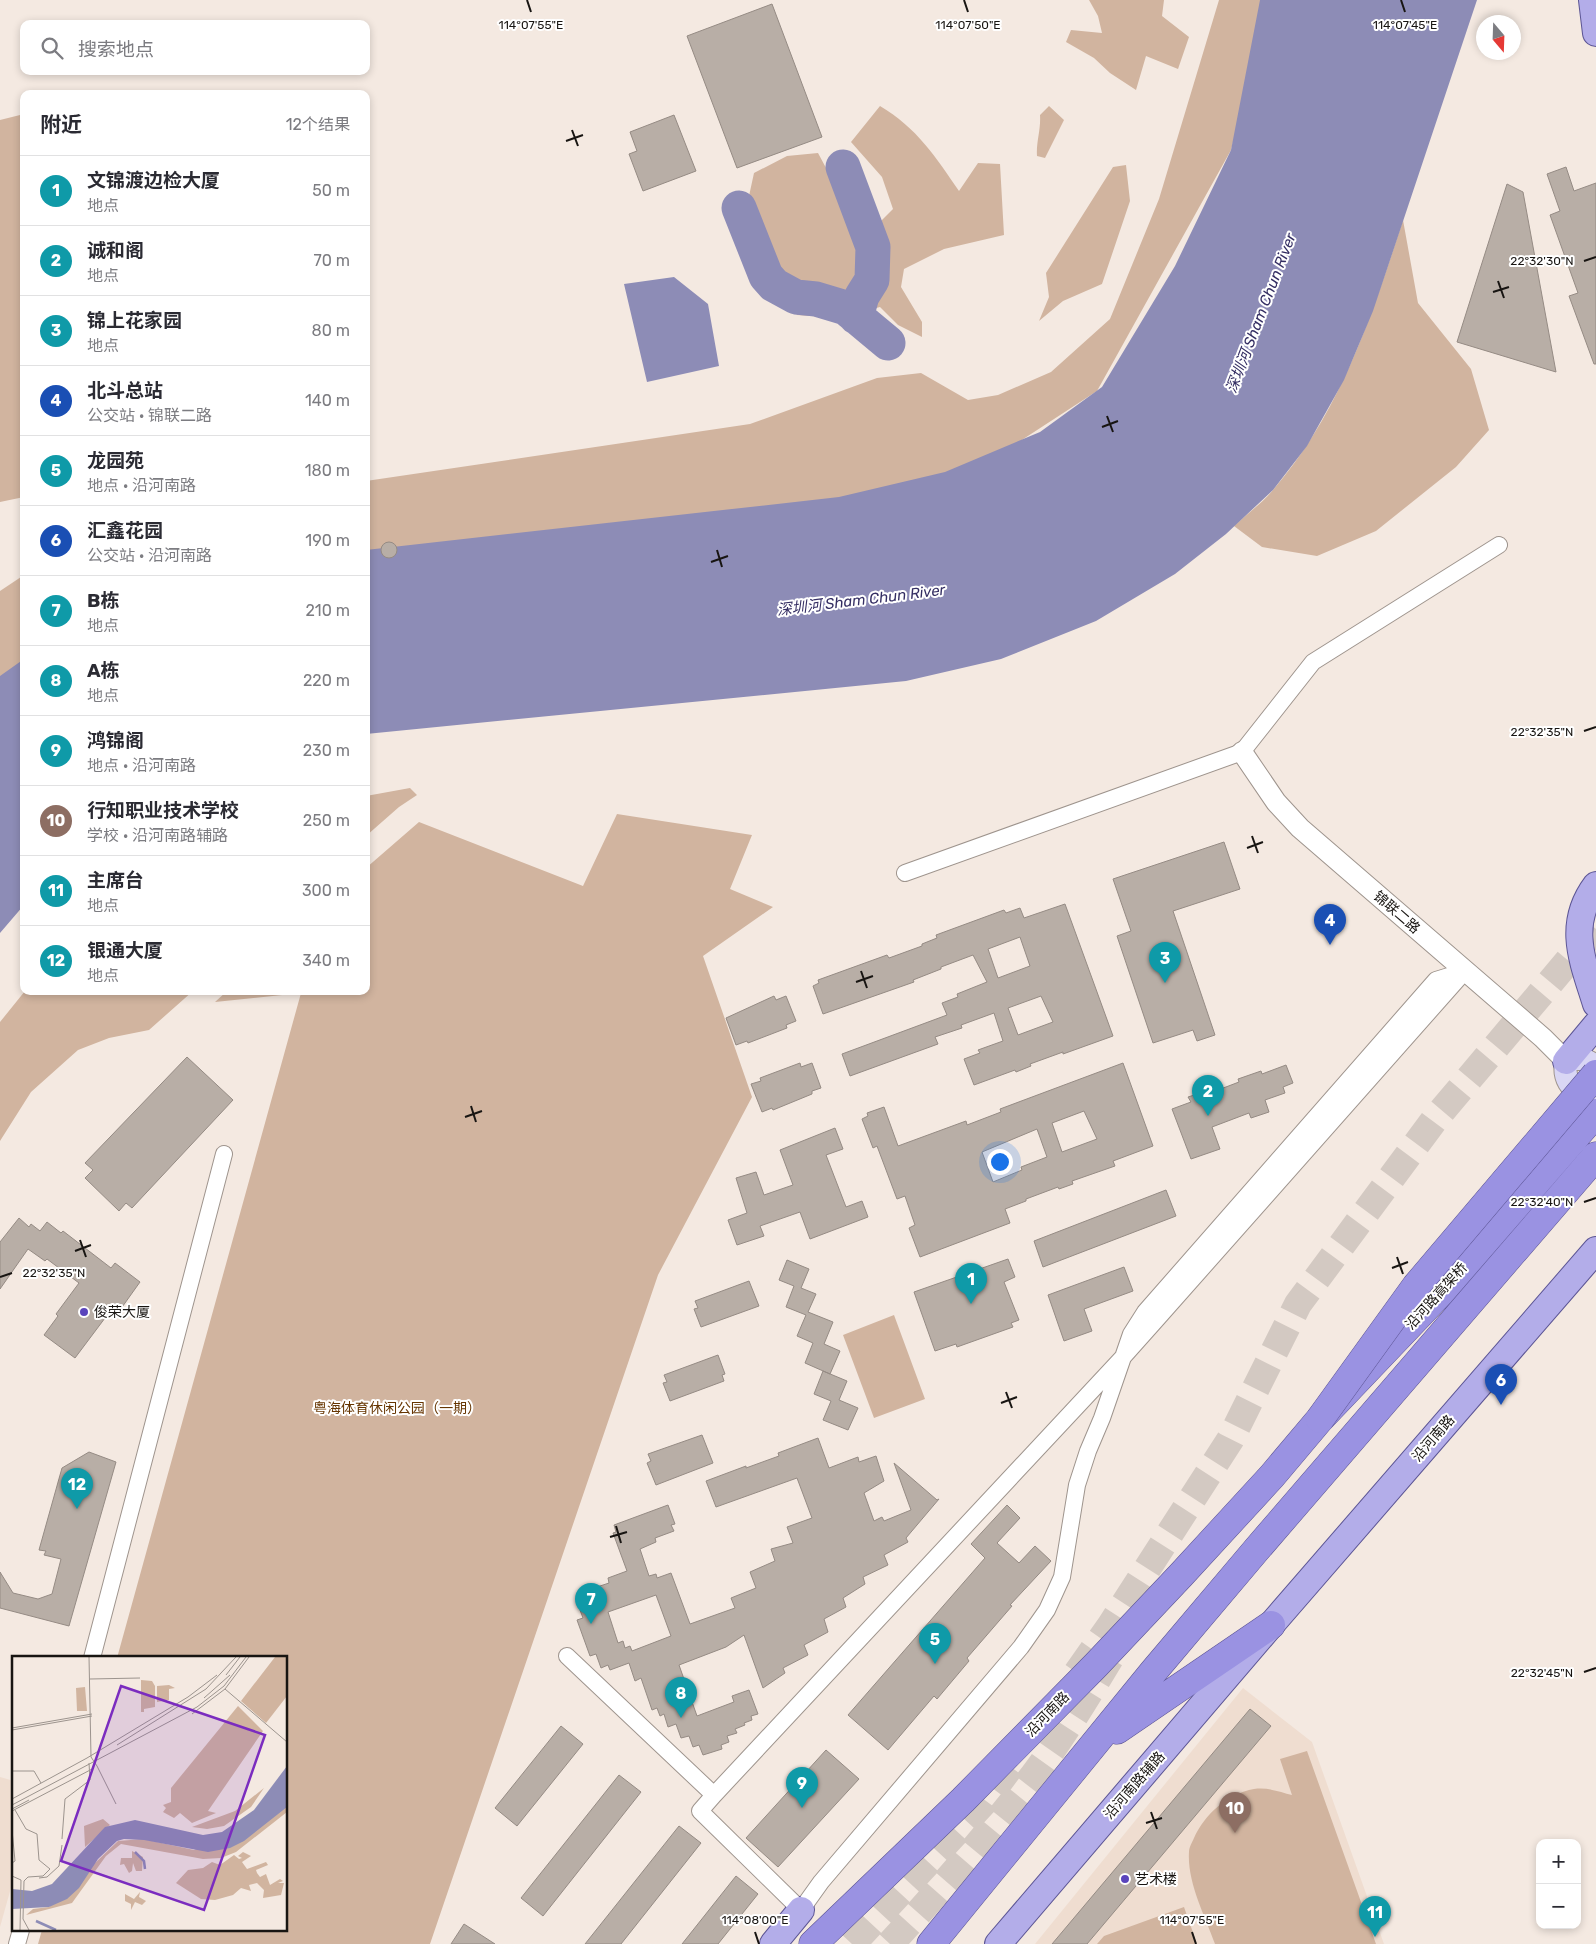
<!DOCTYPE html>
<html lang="zh">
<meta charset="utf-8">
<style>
:root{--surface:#fff;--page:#f2f2f3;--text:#2b2b33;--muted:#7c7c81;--line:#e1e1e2;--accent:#d93025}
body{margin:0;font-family:Rubik,"Noto Sans SC",sans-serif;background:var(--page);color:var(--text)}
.controls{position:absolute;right:15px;bottom:15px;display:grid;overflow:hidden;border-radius:10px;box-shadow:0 2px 8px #0003}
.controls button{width:45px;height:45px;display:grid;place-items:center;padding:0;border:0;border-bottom:1px solid var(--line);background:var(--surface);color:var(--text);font:25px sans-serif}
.compass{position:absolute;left:1476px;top:15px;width:45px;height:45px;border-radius:50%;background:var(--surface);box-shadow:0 2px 8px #0003;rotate:161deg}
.you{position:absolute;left:999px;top:1161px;width:18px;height:18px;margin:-12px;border:4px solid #fff;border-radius:50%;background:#1a73e8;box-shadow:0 0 0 8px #1a73e833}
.badge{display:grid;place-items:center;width:32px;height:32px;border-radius:50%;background:var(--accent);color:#fff;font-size:16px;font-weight:700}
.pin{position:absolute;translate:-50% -41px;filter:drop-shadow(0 1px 2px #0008)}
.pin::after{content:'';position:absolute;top:26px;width:18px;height:15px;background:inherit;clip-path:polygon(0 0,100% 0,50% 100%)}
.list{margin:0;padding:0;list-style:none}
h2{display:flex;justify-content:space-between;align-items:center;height:65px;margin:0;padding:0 20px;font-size:21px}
h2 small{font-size:16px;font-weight:400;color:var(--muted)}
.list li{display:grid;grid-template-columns:32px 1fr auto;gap:15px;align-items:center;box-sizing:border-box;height:70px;padding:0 20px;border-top:1px solid var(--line)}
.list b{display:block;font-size:19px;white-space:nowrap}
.list p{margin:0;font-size:16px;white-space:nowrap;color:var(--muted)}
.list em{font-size:16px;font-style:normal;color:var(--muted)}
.icon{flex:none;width:28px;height:28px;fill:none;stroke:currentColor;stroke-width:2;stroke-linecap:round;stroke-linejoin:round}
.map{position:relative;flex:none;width:1596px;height:1944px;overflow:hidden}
.search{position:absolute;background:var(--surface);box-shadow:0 2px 8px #0003;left:20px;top:20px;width:350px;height:55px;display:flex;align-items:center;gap:12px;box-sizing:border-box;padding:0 18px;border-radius:10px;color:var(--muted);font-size:19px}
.panel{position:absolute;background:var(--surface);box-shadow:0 2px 8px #0003;left:20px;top:90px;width:350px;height:905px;border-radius:10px}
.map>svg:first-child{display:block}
.built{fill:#efddd0}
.green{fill:#d1b49f}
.water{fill:#8d8cb6}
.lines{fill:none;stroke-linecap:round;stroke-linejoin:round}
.river{stroke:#8d8cb6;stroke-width:35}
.building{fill:#b8aea6;stroke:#958b84;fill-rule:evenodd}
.trunk-tunnel{stroke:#d3c9c2;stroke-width:28;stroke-dasharray:28 14;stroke-linecap:butt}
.minor-casing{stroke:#9e948d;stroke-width:18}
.tertiary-casing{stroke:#9e948d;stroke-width:22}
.secondary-casing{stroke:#9e948d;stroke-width:24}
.primary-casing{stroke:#5c5594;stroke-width:28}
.trunk-casing{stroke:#5c5594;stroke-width:29}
.minor{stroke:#fff;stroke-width:16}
.tertiary{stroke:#fff;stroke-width:20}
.secondary{stroke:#d9d6f4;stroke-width:22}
.primary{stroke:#b3ade9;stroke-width:26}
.trunk{stroke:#9a92e2;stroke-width:28}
.trunk-bridge-casing{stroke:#5c5594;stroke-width:29;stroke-linecap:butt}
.trunk-bridge{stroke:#9a92e2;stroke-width:28}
.ticks{fill:none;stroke:#181512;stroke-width:2}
.poi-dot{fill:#5a44bc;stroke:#fff;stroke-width:2}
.labels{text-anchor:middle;stroke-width:4;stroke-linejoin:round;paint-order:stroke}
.street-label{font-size:14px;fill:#181512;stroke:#fff}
.poi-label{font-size:14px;fill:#181512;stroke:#fff;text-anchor:start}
.park-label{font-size:14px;fill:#663501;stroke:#fff}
.water-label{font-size:15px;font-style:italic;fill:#342e63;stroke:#fff}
.inset-river{fill:none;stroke:#8d8cb6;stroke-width:2.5}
.inset-road{fill:none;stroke:#9c948e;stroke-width:1}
.view{fill:#7b2cbf;fill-opacity:0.15;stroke:#7b2cbf;stroke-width:2.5}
.inset-edge{fill:none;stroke:#181512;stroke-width:2.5}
.ticks-label{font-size:12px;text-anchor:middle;fill:#181512;stroke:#fff;stroke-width:4;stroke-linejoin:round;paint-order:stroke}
</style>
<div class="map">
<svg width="1596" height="1944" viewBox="0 0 1596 1944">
<rect width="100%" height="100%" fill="#f4e9e1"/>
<path class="built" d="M1243 1688 1312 1742 1384 1944H1035Z
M0 1777 14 1781V1877L0 1927Z"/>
<path class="green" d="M1089 0H1164L1162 16 1189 37 1178 69 1146 56 1136 90 1110 73 1094 58 1066 42 1071 30 1102 33 1098 16Z
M1219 0H1269L1231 150 1097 391 979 468 859 499 366 559V481L750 424 877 378 921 373 968 400 998 395 1051 372 1110 319 1159 199Z
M880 106C917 128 935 156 959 191L978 163 1000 164 1004 235 944 249 904 269 901 287 922 322V337L898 325 880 307 840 318 797 315 770 257 749 196 754 173 787 156 818 153 855 222 877 225 893 209 882 177 851 142Z
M1049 106 1064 120 1045 158 1037 156C1036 142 1041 130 1040 115Z
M24 114V497L0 502V120Z
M1126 165 1130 201 1102 284 1063 301 1039 321 1049 297 1046 273 1113 167Z
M1403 220 1418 303 1471 369 1489 430 1456 467 1376 531 1317 556 1262 547 1234 526C1247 514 1262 503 1273 490 1340 413 1372 315 1403 220Z
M24 575V672L0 690V591Z
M410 788 417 795 399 807 366 836V796Z
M617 814 752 835 730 889 773 907 703 956 752 1097 658 1275 430 1944H38L42 1930H286V1658H117L301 993 215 1002 227 991H366V868L419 822 583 886Z
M25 991H193L149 1030 109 1038 78 1050 31 1092 0 1141V1022Z
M894 1315 925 1399 874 1418 843 1335Z
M1307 1751 1376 1944H1215C1205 1916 1187 1882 1189 1852 1189 1847 1192 1843 1194 1838 1205 1814 1227 1794 1254 1789 1268 1787 1280 1792 1292 1795L1280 1759Z
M1184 1907 1197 1944H1097L1104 1936Z"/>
<path class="water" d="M1260 0H1477L1373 311 1344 380 1307 446 1273 490 1226 534 1175 574 1096 621 1001 659 906 681 366 734V550L839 497 945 472 1040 432 1102 387 1175 266 1231 150Z
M674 277 708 304 719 366 647 382 624 284Z
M24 659V905L0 933V676Z"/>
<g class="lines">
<path class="river" d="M843 167 873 247 872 280 862 296 856 317
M739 208 766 276 774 285 796 297 816 299 846 308 888 343"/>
</g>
<path class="building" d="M772 4 822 137 737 168 687 36Z
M674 115 696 171 643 191 629 154 637 151 630 132Z
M1566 167 1574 191 1596 183V364H1594L1569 296 1578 293 1550 215 1560 211 1547 174Z
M1507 184 1523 192 1556 372 1457 342Z
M381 550a8 8 0 1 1 16 0a8 8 0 1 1-16 0Z
M1224 842 1240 889 1173 911 1215 1035 1197 1041 1193 1030 1153 1043 1117 936 1131 931 1113 879Z
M1065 904 1113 1036 1063 1054V1052L1030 1064 1031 1066 1016 1072 1015 1070 974 1085 964 1059 980 1053 978 1050 1003 1041 994 1013 961 1025 962 1028 935 1037 938 1044 850 1076 842 1054 947 1015 942 1003 958 997 957 994 987 982 973 955 941 967V969L913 980 914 982 823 1014 813 986 819 983 818 980 887 955 889 958 922 946V944L937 938 936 935 1004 910 1006 913 1020 908 1024 918ZM1020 937 1030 966 998 978 988 949ZM1041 996 1053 1022 1018 1035 1008 1008Z
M774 996 776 1000 786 996 796 1021 786 1025 787 1028 748 1043 747 1041 736 1045 726 1018Z
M187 1057 233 1100 132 1208 126 1203 119 1211 85 1178 93 1170 85 1163Z
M800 1063 801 1067 812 1063 821 1088 812 1091V1094L773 1110 772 1108 762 1112 751 1084 761 1081 760 1078Z
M1123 1063 1153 1146 1113 1161 1115 1166 1072 1181 1073 1184 1059 1189 1058 1187 1026 1199V1201L1005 1209 1010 1223 920 1257 909 1228 915 1225 905 1196 897 1199 877 1146 873 1148 862 1119 868 1116 867 1113 884 1107 898 1146 966 1121 967 1125 1001 1112 1000 1109ZM1084 1111 1097 1139 1062 1152 1052 1123ZM1037 1129 1047 1157 1021 1167 1022 1170 993 1182 982 1152Z
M1286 1065 1293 1083 1283 1087 1285 1093 1265 1100 1269 1112 1251 1118 1249 1113 1212 1127 1220 1149 1191 1159 1172 1109 1191 1102 1188 1097 1204 1092 1205 1095 1239 1082 1238 1079 1261 1071 1262 1074Z
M835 1128 843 1149 826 1155 846 1207 862 1201 868 1217 810 1239 800 1212 760 1226 764 1236 737 1245 728 1220 747 1213 736 1178 756 1172 764 1195 793 1185 780 1150Z
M1166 1190 1176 1216 1043 1267 1034 1241Z
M19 1218 29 1227 31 1224 40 1231 47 1222 61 1233 63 1231 111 1268 115 1263 140 1282 120 1310 114 1306 75 1358 44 1335 58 1316 56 1314 79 1283 47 1259 45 1261 28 1249 0 1289V1242Z
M1008 1259 1015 1277 1004 1282 1019 1320 1011 1323 1013 1327 957 1347 956 1344 935 1351 914 1292Z
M787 1260 809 1269 801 1288 816 1294 808 1312 833 1322 824 1344 840 1351 830 1374 805 1363 813 1343 797 1336 806 1315 786 1307 794 1286 779 1280Z
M1124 1267 1133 1291 1084 1309 1092 1331 1064 1341 1048 1295Z
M749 1281 759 1306 701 1327 694 1309 698 1308 695 1301Z
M718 1355 725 1374 722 1375 724 1381 670 1401 663 1383 667 1382 664 1375Z
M823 1371 847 1381 839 1400 858 1408 848 1430 823 1420 831 1401 814 1394Z
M702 1435 713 1463 656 1485 647 1463 651 1461 648 1454Z
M818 1438 829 1468 858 1457 859 1462 876 1456 884 1481 864 1493 874 1521 882 1517 884 1521 911 1510 894 1463 937 1500 939 1499 906 1538 908 1542 884 1555 888 1565 863 1577 865 1584 843 1598 846 1607 824 1619 828 1632 804 1645 808 1655 783 1668 785 1673 763 1688 744 1635 726 1647 679 1665 697 1716 734 1702 732 1696 749 1690 758 1714 751 1716 752 1720 744 1723 745 1725 735 1729 737 1733 727 1736 729 1742 721 1745 722 1749 703 1755 699 1745 693 1747 689 1736 681 1738 676 1724 668 1727 664 1714 660 1716 657 1708 652 1710 641 1678 635 1681 629 1663 610 1670 608 1665 601 1668 596 1654 590 1656 577 1620 583 1618 580 1610 600 1603 594 1588 609 1583 608 1578 627 1571 613 1533 616 1532 614 1525 668 1505 675 1524 671 1525 674 1531 655 1538 656 1542 640 1549 649 1576 656 1574 657 1578 671 1573 690 1624 735 1608 731 1598 756 1588 750 1572 775 1561 771 1549 793 1543 787 1527 812 1518 797 1478 716 1507 706 1481 746 1466V1468L779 1456 778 1453ZM656 1595 671 1636 632 1651 630 1646 625 1648 623 1641 618 1643 608 1612Z
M89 1452 116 1462 69 1626 0 1608V1572L13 1593 38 1599 52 1594 61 1559 44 1555 46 1551 39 1550 62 1468Z
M1007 1505 1020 1518 997 1543 1019 1563 1035 1546 1051 1561 1010 1605 1012 1606 967 1658 969 1661 937 1699 934 1696 888 1750 848 1715 985 1558 971 1544Z
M1250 1709 1271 1726 1087 1944H1052Z
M561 1726 583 1744 517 1826 495 1808Z
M826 1750 859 1779 778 1867 746 1838Z
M619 1775 641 1792 543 1916 521 1898Z
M679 1826 701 1843 621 1944H585Z
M736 1876 758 1894 718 1944H682Z
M464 1924 495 1944H451Z"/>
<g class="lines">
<path class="trunk-tunnel" d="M1077 1673 1111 1625 1230 1440 1298 1304 1435 1119 1596 928
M852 1944 984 1802 1016 1759
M890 1944C940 1890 988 1834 1033 1776 1061 1739 1086 1698 1110 1658"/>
<defs>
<path id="minor" d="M905 873 1242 752 1313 662 1499 545
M1465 971 1436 980 1145 1312 1131 1334 1102 1418 1088 1451 1077 1485 1062 1577 1047 1610 1021 1647 821 1882 801 1910 700 1811 714 1795 1124 1356 1157 1319 1465 971
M567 1656 714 1795
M92 1658 224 1154
M17 1944 21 1930"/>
<path id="tertiary" d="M1242 752 1276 802 1300 828 1543 1038 1566 1061"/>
<path id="secondary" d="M1591 1104C1576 1090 1562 1084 1566 1061 1577 1056 1587 1059 1596 1067"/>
<path id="primary" d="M1592 0 1596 33
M1596 885C1566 925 1583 962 1596 1004
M1566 1061 1596 1025
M773 1944 801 1910
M998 1944 1271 1625 1596 1250"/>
<path id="trunk" d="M1117 1730 1271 1625
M813 1944 963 1800 1096 1665 1181 1575 1272 1476 1320 1419 1440 1293 1596 1113
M931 1944 1153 1672 1257 1549 1596 1156"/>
</defs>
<use href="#minor" class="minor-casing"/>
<use href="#tertiary" class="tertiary-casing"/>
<use href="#secondary" class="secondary-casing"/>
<use href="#primary" class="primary-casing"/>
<use href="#trunk" class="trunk-casing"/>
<use href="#minor" class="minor"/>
<use href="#tertiary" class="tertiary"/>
<use href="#secondary" class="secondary"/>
<use href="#primary" class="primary"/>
<use href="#trunk" class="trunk"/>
<defs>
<path id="trunk-bridge" d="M1320 1419 1416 1286 1596 1074"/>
</defs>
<use href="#trunk-bridge" class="trunk-bridge-casing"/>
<use href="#trunk-bridge" class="trunk-bridge"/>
</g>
<path class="ticks" d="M527 0 531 12M964 0 968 12M1401 0 1405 12M572 130 578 146M566 141 583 135M1584 261 1596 257M1498 281 1504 298M1493 292 1509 287M1107 416 1113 432M1102 427 1118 421M717 550 722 567M711 562 728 556M1584 731 1596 727M1252 836 1258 853M1247 848 1263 842M861 971 867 988M856 982 873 976M471 1106 476 1122M465 1117 482 1111M1584 1202 1596 1198M80 1240 86 1257M75 1251 91 1245M1397 1257 1403 1274M1392 1268 1408 1262M0 1277 12 1273M1006 1392 1012 1408M1001 1403 1017 1397M616 1526 621 1543M610 1537 627 1532M1584 1672 1596 1668M1151 1812 1157 1829M1146 1823 1162 1818M755 1932 759 1944M1192 1932 1196 1944"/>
<g class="poi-dot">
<circle cx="84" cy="1312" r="5"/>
<circle cx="1125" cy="1879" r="5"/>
</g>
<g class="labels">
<g class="street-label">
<text transform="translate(1397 912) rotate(41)" y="5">锦联二路</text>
<text transform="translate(1436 1296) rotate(-48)" y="5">沿河路高架桥</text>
<text transform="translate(1433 1438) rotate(-49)" y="5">沿河南路</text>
<text transform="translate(1047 1714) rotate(-46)" y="5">沿河南路</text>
<text transform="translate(1134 1785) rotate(-49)" y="5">沿河南路辅路</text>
</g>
<g class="poi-label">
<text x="94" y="1317">俊荣大厦</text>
<text x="1135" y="1884">艺术楼</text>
</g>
<g class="park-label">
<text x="397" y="1413">粤海体育休闲公园（一期）</text>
</g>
<g class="water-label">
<text transform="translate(1261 313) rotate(-69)" y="5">深圳河 Sham Chun River</text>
<text transform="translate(861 600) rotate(-7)" y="5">深圳河 Sham Chun River</text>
</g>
</g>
<g transform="translate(12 1656)">
<rect width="275" height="275" fill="#f4e9e1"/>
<path d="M263 1H275V40L254 67 229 45ZM129 24 140 25 143 30V51L132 53V56H129ZM157 29 163 32 157 33V44L145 46V30ZM73 31 75 55H65L64 32ZM226 50 251 75 196 155 204 157 180 167 168 157 162 162 151 156 154 152 151 149 159 146V132ZM252 132 239 151 212 170 195 173 180 171 223 155ZM275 149V156L224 196 209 202 191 203 109 188 94 200 60 247 14 259 21 253 37 251 106 185 131 183 182 194ZM91 163 98 169 73 191 72 170ZM120 195 131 201 130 215H124L121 207 120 215 117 217 112 208 108 209 109 202H120ZM231 196 239 200 230 206 235 213 254 206 256 209 244 214 245 217 248 221 254 218 258 229 268 223 271 225 266 227H272L269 239 251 242 252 234 245 227 237 229 239 235 229 232 221 239 203 244 189 243 164 227 176 214 191 212 200 206 208 209 222 199 227 203 230 202 226 200ZM128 236 127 241 134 245 130 249 123 246 119 254V248L113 245V238L122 243Z" fill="#d1b49f"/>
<path d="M275 110V151L232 185 218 192 196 196 132 184 112 183 105 185 86 203 67 232 55 243 37 251 0 253V233L20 235 40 228 93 171 123 164 191 179 210 176 242 154Z" fill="#8d8cb6"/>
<path class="inset-river" d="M123 196 132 205 133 213M24 265 44 274"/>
<path class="inset-road" d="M77 1 79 101 85 110M214 19 228 1M78 23 128 22M213 33 275 86M192 42 218 19M180 58 213 33 237 1M0 72 80 58M0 74 80 60M105 89 194 33 224 1M85 110 104 148M0 115H22L29 127M0 143 75 102 176 41 205 19M0 149 185 51 212 30 234 1M0 153 17 144M3 154 14 173 25 178 27 204 38 213 31 220 16 221 12 225 11 263 17 274M0 155 82 112M0 174 3 205 0 207M50 183 53 143 78 124 77 107M0 220 9 224 8 274M27 222 35 221 47 210 50 189"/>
<path class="view" d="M109 30 253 79 192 254 49 205Z"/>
<rect width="275" height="275" class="inset-edge"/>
</g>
<g class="ticks-label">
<text x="531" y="29">114°07'55"E</text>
<text x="968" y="29">114°07'50"E</text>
<text x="1405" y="29">114°07'45"E</text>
<text x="1542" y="265">22°32'30"N</text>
<text x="1542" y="736">22°32'35"N</text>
<text x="1542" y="1206">22°32'40"N</text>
<text x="54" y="1277">22°32'35"N</text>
<text x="1542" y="1677">22°32'45"N</text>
<text x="755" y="1924">114°08'00"E</text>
<text x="1192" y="1924">114°07'55"E</text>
</g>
</svg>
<div class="controls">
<button>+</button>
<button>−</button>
</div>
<svg class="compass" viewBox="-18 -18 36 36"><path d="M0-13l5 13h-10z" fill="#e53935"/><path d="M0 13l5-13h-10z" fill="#7c7c81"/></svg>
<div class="you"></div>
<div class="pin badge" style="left:971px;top:1304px;background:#0f9aa8">1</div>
<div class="pin badge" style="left:1208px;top:1116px;background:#0f9aa8">2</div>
<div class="pin badge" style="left:1165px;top:983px;background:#0f9aa8">3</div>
<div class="pin badge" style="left:1330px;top:945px;background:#1a4fb4">4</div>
<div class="pin badge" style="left:935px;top:1664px;background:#0f9aa8">5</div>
<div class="pin badge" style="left:1501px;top:1405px;background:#1a4fb4">6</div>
<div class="pin badge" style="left:591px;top:1624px;background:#0f9aa8">7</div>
<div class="pin badge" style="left:681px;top:1718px;background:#0f9aa8">8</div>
<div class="pin badge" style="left:802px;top:1808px;background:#0f9aa8">9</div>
<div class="pin badge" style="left:1235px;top:1833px;background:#8d6e63">10</div>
<div class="pin badge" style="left:1375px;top:1937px;background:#0f9aa8">11</div>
<div class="pin badge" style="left:77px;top:1509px;background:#0f9aa8">12</div>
<div class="search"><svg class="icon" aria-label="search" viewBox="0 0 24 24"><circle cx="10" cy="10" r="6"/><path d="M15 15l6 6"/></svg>搜索地点</div>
<section class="panel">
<h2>附近<small>12个结果</small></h2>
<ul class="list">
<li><span class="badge" style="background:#0f9aa8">1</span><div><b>文锦渡边检大厦</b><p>地点</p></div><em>50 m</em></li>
<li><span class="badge" style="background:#0f9aa8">2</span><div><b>诚和阁</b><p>地点</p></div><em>70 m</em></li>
<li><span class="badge" style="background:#0f9aa8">3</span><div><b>锦上花家园</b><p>地点</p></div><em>80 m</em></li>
<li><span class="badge" style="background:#1a4fb4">4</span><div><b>北斗总站</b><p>公交站 · 锦联二路</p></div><em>140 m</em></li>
<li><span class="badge" style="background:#0f9aa8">5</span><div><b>龙园苑</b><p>地点 · 沿河南路</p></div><em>180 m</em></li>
<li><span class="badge" style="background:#1a4fb4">6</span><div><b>汇鑫花园</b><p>公交站 · 沿河南路</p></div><em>190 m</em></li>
<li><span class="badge" style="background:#0f9aa8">7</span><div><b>B栋</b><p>地点</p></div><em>210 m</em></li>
<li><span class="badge" style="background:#0f9aa8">8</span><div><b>A栋</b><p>地点</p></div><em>220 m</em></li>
<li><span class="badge" style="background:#0f9aa8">9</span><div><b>鸿锦阁</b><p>地点 · 沿河南路</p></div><em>230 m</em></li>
<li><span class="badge" style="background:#8d6e63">10</span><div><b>行知职业技术学校</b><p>学校 · 沿河南路辅路</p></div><em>250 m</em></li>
<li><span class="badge" style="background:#0f9aa8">11</span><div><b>主席台</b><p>地点</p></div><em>300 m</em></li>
<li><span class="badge" style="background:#0f9aa8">12</span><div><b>银通大厦</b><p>地点</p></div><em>340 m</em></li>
</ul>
</section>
</div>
